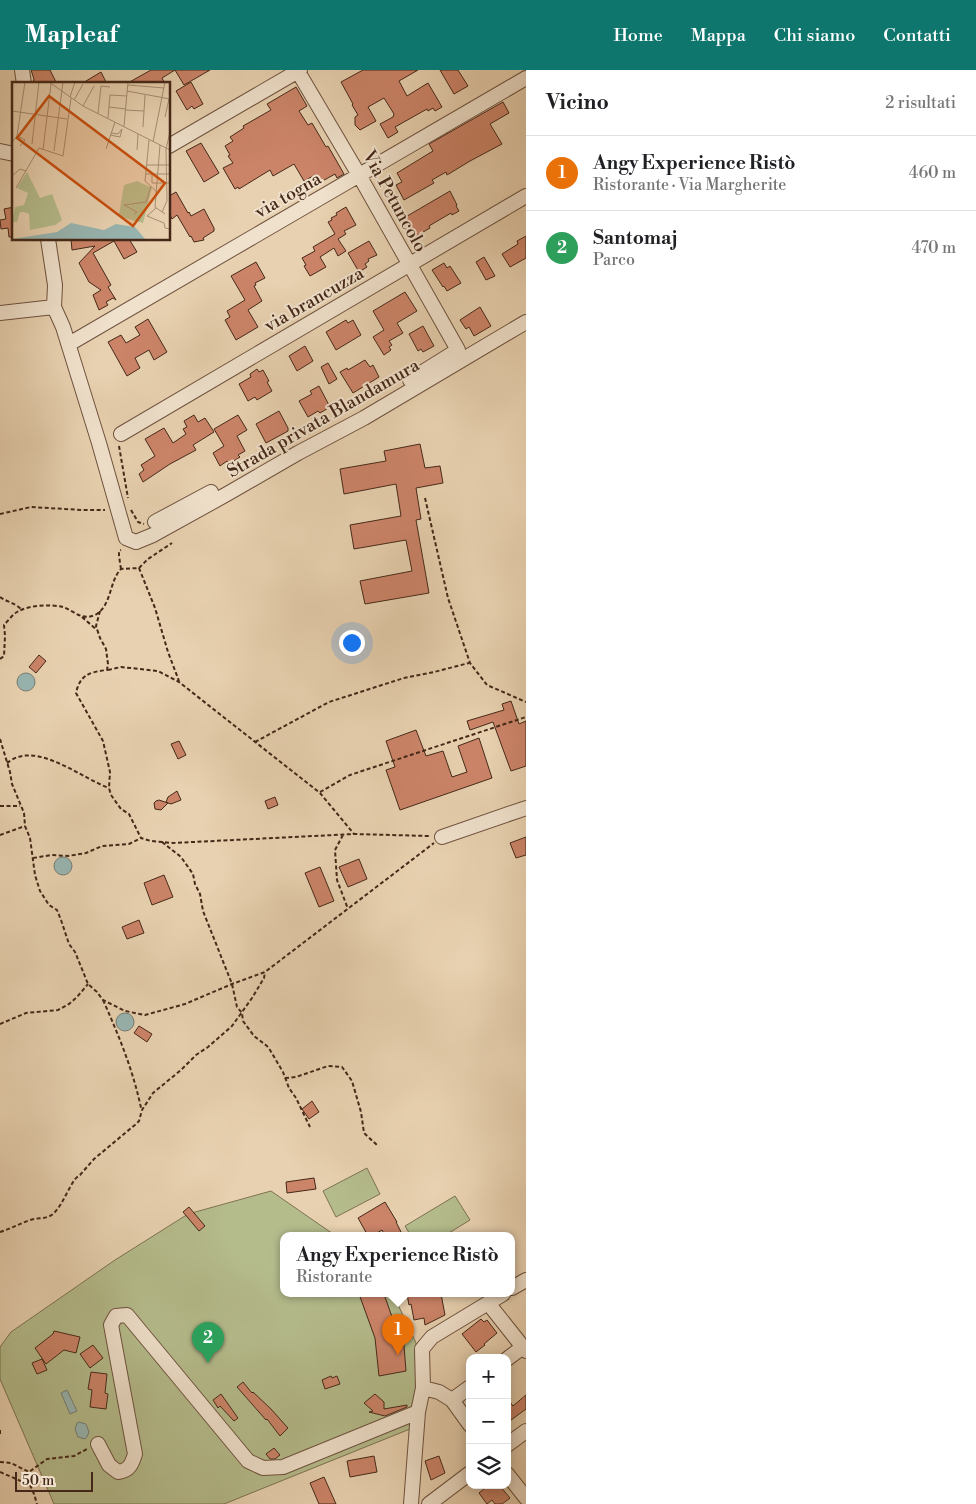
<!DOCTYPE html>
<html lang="it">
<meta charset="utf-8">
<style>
:root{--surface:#fff;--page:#f2f2f2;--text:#202124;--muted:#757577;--line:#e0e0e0;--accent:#0f766e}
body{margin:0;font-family:"Libre Bodoni",serif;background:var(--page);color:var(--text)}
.controls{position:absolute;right:15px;bottom:15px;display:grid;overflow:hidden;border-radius:10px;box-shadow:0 2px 12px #0003}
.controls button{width:45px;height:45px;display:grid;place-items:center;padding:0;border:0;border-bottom:1px solid var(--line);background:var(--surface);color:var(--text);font:25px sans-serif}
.scale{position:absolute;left:15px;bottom:12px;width:78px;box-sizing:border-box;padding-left:5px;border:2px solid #452818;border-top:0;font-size:14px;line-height:18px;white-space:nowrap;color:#452818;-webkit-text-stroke:4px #f0e1cc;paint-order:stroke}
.you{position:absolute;left:351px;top:572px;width:18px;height:18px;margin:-12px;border:4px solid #fff;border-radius:50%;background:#1a73e8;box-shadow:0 0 0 8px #1a73e833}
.badge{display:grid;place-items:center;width:32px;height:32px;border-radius:50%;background:var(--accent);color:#fff;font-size:16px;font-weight:700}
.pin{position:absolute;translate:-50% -41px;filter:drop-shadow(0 1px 2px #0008)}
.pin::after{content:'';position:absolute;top:26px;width:18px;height:15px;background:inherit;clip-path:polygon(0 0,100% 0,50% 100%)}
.popup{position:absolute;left:280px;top:1162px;width:235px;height:65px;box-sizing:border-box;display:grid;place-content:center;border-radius:10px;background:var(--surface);filter:drop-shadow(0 1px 4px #0005);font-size:16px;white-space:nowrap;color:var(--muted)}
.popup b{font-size:19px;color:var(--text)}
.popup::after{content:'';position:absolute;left:50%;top:100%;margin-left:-10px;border:10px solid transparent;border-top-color:var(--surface)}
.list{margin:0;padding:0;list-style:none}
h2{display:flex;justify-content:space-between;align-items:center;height:65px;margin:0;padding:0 20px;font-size:21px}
h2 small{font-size:16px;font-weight:400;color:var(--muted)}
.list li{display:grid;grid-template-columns:32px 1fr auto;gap:15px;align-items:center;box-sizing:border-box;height:75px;padding:0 20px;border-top:1px solid var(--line)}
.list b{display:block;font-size:19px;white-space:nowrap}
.list p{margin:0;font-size:16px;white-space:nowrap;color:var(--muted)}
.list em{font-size:16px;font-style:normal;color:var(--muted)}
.icon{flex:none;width:28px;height:28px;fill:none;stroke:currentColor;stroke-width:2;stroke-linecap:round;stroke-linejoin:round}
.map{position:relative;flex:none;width:526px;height:1434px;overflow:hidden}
header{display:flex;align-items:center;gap:30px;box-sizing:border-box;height:70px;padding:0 25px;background:var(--accent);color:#fff}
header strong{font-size:24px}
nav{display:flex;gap:28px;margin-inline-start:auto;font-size:18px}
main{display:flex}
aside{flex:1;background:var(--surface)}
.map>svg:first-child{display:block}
.green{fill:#b5bc8c;stroke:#7d7252}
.water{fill:#98b6b2;stroke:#777d74}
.building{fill:#cc8469;stroke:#452818}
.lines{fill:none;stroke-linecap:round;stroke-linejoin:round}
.minor-casing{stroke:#6e523e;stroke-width:16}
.path{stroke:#452818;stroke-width:2;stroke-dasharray:4 2.5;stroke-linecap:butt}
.minor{stroke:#f0e1cc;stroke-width:14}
.labels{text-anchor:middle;stroke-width:4;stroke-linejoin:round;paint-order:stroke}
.street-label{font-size:18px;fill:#452818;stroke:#f0e1cc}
.inset-road{fill:none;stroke:#a78d73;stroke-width:1}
.view{fill:#c74f0e;fill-opacity:0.15;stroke:#c74f0e;stroke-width:2.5}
.inset-edge{fill:none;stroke:#452818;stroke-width:2.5}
</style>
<header>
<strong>Mapleaf</strong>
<nav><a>Home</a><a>Mappa</a><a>Chi siamo</a><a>Contatti</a></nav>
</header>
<main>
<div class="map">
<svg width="526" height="1434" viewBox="0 0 526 1434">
<rect width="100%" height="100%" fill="#e8d1b0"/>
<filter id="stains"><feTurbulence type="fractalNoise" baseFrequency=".004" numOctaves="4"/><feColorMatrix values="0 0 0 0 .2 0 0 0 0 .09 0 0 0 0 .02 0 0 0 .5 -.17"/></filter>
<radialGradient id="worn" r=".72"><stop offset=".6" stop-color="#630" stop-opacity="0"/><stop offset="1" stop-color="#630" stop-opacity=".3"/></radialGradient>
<path class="green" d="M367 1098 380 1124 336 1147 323 1121Z
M271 1121 336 1166H284V1224H393L416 1273 417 1326 410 1359 224 1434H54L0 1309V1277L11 1262 115 1190 188 1144Z
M455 1126 470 1150 444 1166H411L405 1156Z"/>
<path class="water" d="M17 612a9 9 0 1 1 18 0a9 9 0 1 1-18 0Z
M54 796a9 9 0 1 1 18 0a9 9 0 1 1-18 0Z
M116 952a9 9 0 1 1 18 0a9 9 0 1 1-18 0Z
M67 1320 77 1341 70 1344 61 1323Z
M79 1352 86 1354 89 1362 87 1367 85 1369 78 1367 75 1359 77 1353Z"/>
<path class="building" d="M31 0H50L57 14H33L34 9Z
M151 0H210L184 15 175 0 162 8 165 14H126Z
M363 0H418L399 11 407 26 428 13 442 37 435 41 433 38 428 41 427 39 395 57 398 62 388 68 380 54 393 47 394 44 384 28 368 37 376 51 360 60 355 55V47L358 45 352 35 353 34 341 12Z
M440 0H458L468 16 454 24Z
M101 2 107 14H81Z
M191 12 203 34 194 39 192 36 187 40 176 21Z
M296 17 307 36 299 41 308 55 312 53 326 77 328 76 344 104 337 108 335 104 319 113 315 105 304 111 294 94 273 106 270 100 239 119 238 117 235 119 223 98 233 93 228 86 230 85 225 76 233 71 230 67 244 58 243 56 271 40 267 34Z
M503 32 509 43 490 54 502 74 470 91 447 105 446 102 432 110 434 113 404 130 396 115 402 112 397 103 433 81 429 74Z
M201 73 219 103 204 112 186 81Z
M450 121 457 135 456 136 459 141 452 145 451 143 429 156 430 158 413 168 402 149Z
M176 122 188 143 189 142 191 146 204 139 214 158V161L203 168 204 170 194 172 191 166 190 167 177 145 172 149 169 143V126Z
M14 137V167H9L8 158 1 159 0 150 6 149 4 139Z
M346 137 356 155 344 161 346 164 338 169 346 181 338 186 334 178 320 187 326 197 310 206 304 196 306 195 302 188 315 181 313 177 335 164 328 152 332 150 331 148 337 145 336 143Z
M526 166V188L510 197 502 184 518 174 517 171Z
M71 169H129L137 182 124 189 114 171 93 183 111 215 108 217 116 230 113 228 106 232 108 235 99 240 93 225 101 220 89 212 79 193 95 176 72 180Z
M369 171 377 185 368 189 369 191 365 194 367 197 359 202 348 183Z
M484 187 495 206 486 210 476 192Z
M256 192 265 208 255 213 256 215 254 216 262 231 248 240 258 257 236 270 225 250 230 247 227 241 245 230 231 206Z
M444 193 447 198 450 196 461 213 447 221 444 216 443 217 432 200Z
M405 222 417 241 397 253 403 263 389 271 392 275 389 277 391 280 384 285 373 267 384 260 373 241Z
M480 237 491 256 474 266 469 257 466 259 460 250Z
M148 249 167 282 154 290 149 280 135 288 140 298 127 306 108 272 121 265 126 273 140 265 135 257Z
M346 250 348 253 353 250 361 265 336 280 326 262Z
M423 256 434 276 423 282 421 279 418 281 409 264Z
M305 276 313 291 297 301 289 286Z
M365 290 370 297 373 295 379 307 353 323 340 302 347 298 348 300Z
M328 293 337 309 329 314 321 297Z
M257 299 259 302 263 300 269 311 267 312 272 321 257 330 255 327 248 331 239 314 251 307 250 304Z
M319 316 330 337 320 343 318 341 308 347 299 331 312 324 310 321Z
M279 341 288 358V361L266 373 256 354Z
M194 345 198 352 205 348 214 362 193 375 196 380 170 394 143 412 139 404 144 400 141 395 155 386 145 369 164 358 173 373 186 364 183 359 187 357 184 351Z
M238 345 247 360 237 366 245 381 238 385 240 387 229 394 227 391 220 396 213 383 224 376 214 359Z
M420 374 425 398 440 396 443 413 416 418 421 449 416 450 429 523 365 534 360 511 412 501 406 470 354 479 350 455 401 446 396 414 344 424 340 399 386 391 384 381Z
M39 585 46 591 36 603 29 597Z
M511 631 519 654 526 651V696L511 701 493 652 470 660 467 651 504 640 502 634Z
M416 660 426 686 443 681 452 707 467 702 458 676 479 668 492 708 400 740 386 700 395 697 386 671Z
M179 671 186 685 178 689 171 674Z
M177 721 181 730 171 734 168 733 161 740 155 739 154 733 156 731 159 730 168 733 166 732 168 727Z
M275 727 278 735 268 739 265 731Z
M526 767V785L516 788 510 773Z
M359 789 367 809 348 817 339 797Z
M320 797 334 831 319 837 305 803Z
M164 805 173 827 152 835 144 813Z
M139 850 144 863 127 869 122 857Z
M139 956 152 964 147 972 134 963Z
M312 1031 319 1042 309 1049 302 1039Z
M314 1108 316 1119 287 1123 286 1112Z
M385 1132 397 1152H396L403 1166H385L382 1160 372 1166H368L358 1148Z
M189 1137 205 1156 199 1161 183 1142Z
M359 1224H384L398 1264 403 1263 406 1301 379 1306 375 1268Z
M407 1224H441L445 1245 425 1255 424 1248 414 1250 411 1234 409 1235Z
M481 1249 484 1252 487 1250 497 1263 484 1274 485 1275 476 1282 462 1264Z
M54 1261 80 1267 76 1283 64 1280 46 1294 35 1278 53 1264Z
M93 1275 103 1288 90 1298 80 1284Z
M42 1289 47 1300 37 1304 32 1293Z
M91 1302 107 1304 105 1323 108 1324 106 1339 90 1337 92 1320 88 1319Z
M331 1306 332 1308 337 1306 340 1314 325 1319 322 1310Z
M243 1312 252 1323 253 1322 271 1339 288 1358 280 1366 267 1349 266 1350 237 1317Z
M221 1324 238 1348 234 1351 220 1336 218 1338 213 1330Z
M375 1324 384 1332V1339L407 1335V1337L385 1346 369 1342 373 1341 364 1333Z
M526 1325V1339L507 1353V1328L513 1336Z
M274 1378 280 1385 275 1389H270L266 1384Z
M374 1386 377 1402 350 1407 347 1391Z
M439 1386 445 1403 431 1410 425 1391Z
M324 1407 336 1434H319L310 1413Z
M489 1415H499L510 1428 502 1434H495L492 1430 487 1434 479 1423Z"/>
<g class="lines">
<defs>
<path id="minor" d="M22 0 24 14
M297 0 359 105 458 280 410 310
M169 76 300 0
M0 81 14 84
M48 169 55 215 54 237
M0 243 54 237 63 257 99 373 126 468 136 472 153 465 227 424 298 383 364 348 526 252
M69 274 526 8
M121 364 526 126
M155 452 211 422
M442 767 526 738
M512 1218 526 1210
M488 1233 526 1281
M507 1289 523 1277
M470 1317 452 1330 470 1355
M423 1318 439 1322 452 1330
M98 1374 109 1395 118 1402C129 1401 132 1394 135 1384L111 1255 116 1246 127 1245 248 1391 263 1398 283 1397 418 1342
M507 1375 526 1361
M507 1404 526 1428
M411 1434 418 1342 423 1318 422 1279 432 1267 503 1224
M429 1434 470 1403"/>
</defs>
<use href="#minor" class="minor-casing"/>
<path class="path" d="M119 376 128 428
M425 428 448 528 470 593 487 615 526 632
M131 440 138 452 144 454
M0 444 31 437 82 440H105
M139 498 155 538 168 582 179 611
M121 499 119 486V481L121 480
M0 527C7 532 15 533 21 539
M100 541 96 556 100 568 106 579 108 594 107 600C89 602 80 605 76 623L103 671 110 702 109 718 111 725 121 739 129 744 141 768 151 771 173 773 354 764 429 766
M82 547 97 560
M0 589 4 586 5 566 4 555C8 551 12 545 17 542 29 535 50 534 63 537 74 541 82 551 95 545 112 536 109 511 121 499L139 498 148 489 172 473
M108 600 121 597 158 601 179 612 320 723 354 764
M0 669 10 702 12 714 24 743 25 756 30 768 35 805 40 821 49 835 57 840 61 850 69 874 75 882 88 914 97 922 103 930 125 941 145 945 185 934 232 914 265 902 434 773
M255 672 329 632 404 608 434 602 469 593
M7 693C10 691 14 688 18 687 45 678 84 709 109 718
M320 722 350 705 526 647
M0 736H20
M0 765 25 756
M343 765 335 780 337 810 348 839
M162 772 181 787 193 804 195 814 200 824 203 841 232 914 237 937 242 943 243 951 254 966 267 976 270 980 283 1002 289 1018 296 1028 310 1057
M33 788 52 785 68 786 86 783 102 776 129 774 141 768
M103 930C119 966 133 1000 141 1038
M0 954 26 943 58 940 69 934 77 927 88 914
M285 1008 296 1007 328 996 342 997 352 1011 361 1042 364 1063 378 1076
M0 1162C10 1159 19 1154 30 1150 39 1147 48 1150 55 1142 64 1132 68 1118 76 1108L80 1105 94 1089 136 1054 139 1051 142 1040 153 1023 181 1000 196 985 208 977 232 956 252 928 264 908 265 902
M0 1360V1364
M0 1392 11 1393 29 1402 47 1389 74 1386 87 1379
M0 1402 30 1415 34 1424 37 1434"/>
<use href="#minor" class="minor"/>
</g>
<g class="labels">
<g class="street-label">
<text transform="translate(288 125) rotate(-30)" y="6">via togna</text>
<text transform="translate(395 131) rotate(61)" y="6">Via Petuncolo</text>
<text transform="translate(314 229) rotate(-30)" y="6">via brancuzza</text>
<text transform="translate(323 348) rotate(-30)" y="6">Strada privata Blandamura</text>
</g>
</g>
<g transform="translate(12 12)">
<rect width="158" height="158" fill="#e8d1b0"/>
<path d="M15 90 28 116 40 112 50 138 43 143 18 148 17 132 12 130H8L5 140H0L3 125 12 123 16 111 5 106ZM125 99 140 106 131 141 108 135 107 132 112 103Z" fill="#b5bc8c"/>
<path d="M59 141 92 148 104 142 123 145 133 157H0L45 150Z" fill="#98b6b2"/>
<path class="inset-road" d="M37 0 71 24 158 68M116 3 152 6M115 9 158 17M58 15 63 0M62 18 71 2M71 24 82 4M97 25 114 27M113 28 132 29M0 29 55 37M86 31 89 4 98 5M153 35 157 17M96 36 98 13 115 14M112 44 116 0M131 45 133 13M98 53 108 55 110 47 106 52 99 51M5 54 13 0M137 58 133 99 146 111M0 60 5 54 13 58 8 64M141 60 153 0M20 62 27 0M148 63 143 125 153 132M94 67 103 40M31 68 39 2M125 68 126 52M42 69 51 0M135 83H158M134 92H158M140 92V101H158M0 94 8 87 14 89M4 106 27 66 51 74 59 16M144 126 135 134 152 141 153 146 158 147M150 130 155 119 154 67 158 50M122 132 125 130 112 123 134 120 139 104"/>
<path class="view" d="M37 14 153 101 121 144 5 56Z"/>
<rect width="158" height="158" class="inset-edge"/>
</g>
<rect width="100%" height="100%" filter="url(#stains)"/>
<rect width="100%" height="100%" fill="url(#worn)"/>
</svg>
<div class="controls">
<button>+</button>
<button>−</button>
<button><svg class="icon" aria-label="layers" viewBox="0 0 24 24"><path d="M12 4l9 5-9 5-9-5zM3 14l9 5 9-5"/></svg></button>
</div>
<div class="scale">50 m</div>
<div class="you"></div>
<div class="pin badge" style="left:398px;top:1285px;background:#e8710a">1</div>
<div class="popup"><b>Angy Experience Ristò</b>Ristorante</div>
<div class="pin badge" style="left:208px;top:1293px;background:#2e9e5b">2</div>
</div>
<aside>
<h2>Vicino<small>2 risultati</small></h2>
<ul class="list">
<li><span class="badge" style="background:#e8710a">1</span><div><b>Angy Experience Ristò</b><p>Ristorante · Via Margherite</p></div><em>460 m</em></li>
<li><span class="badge" style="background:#2e9e5b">2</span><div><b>Santomaj</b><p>Parco</p></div><em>470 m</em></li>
</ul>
</aside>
</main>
